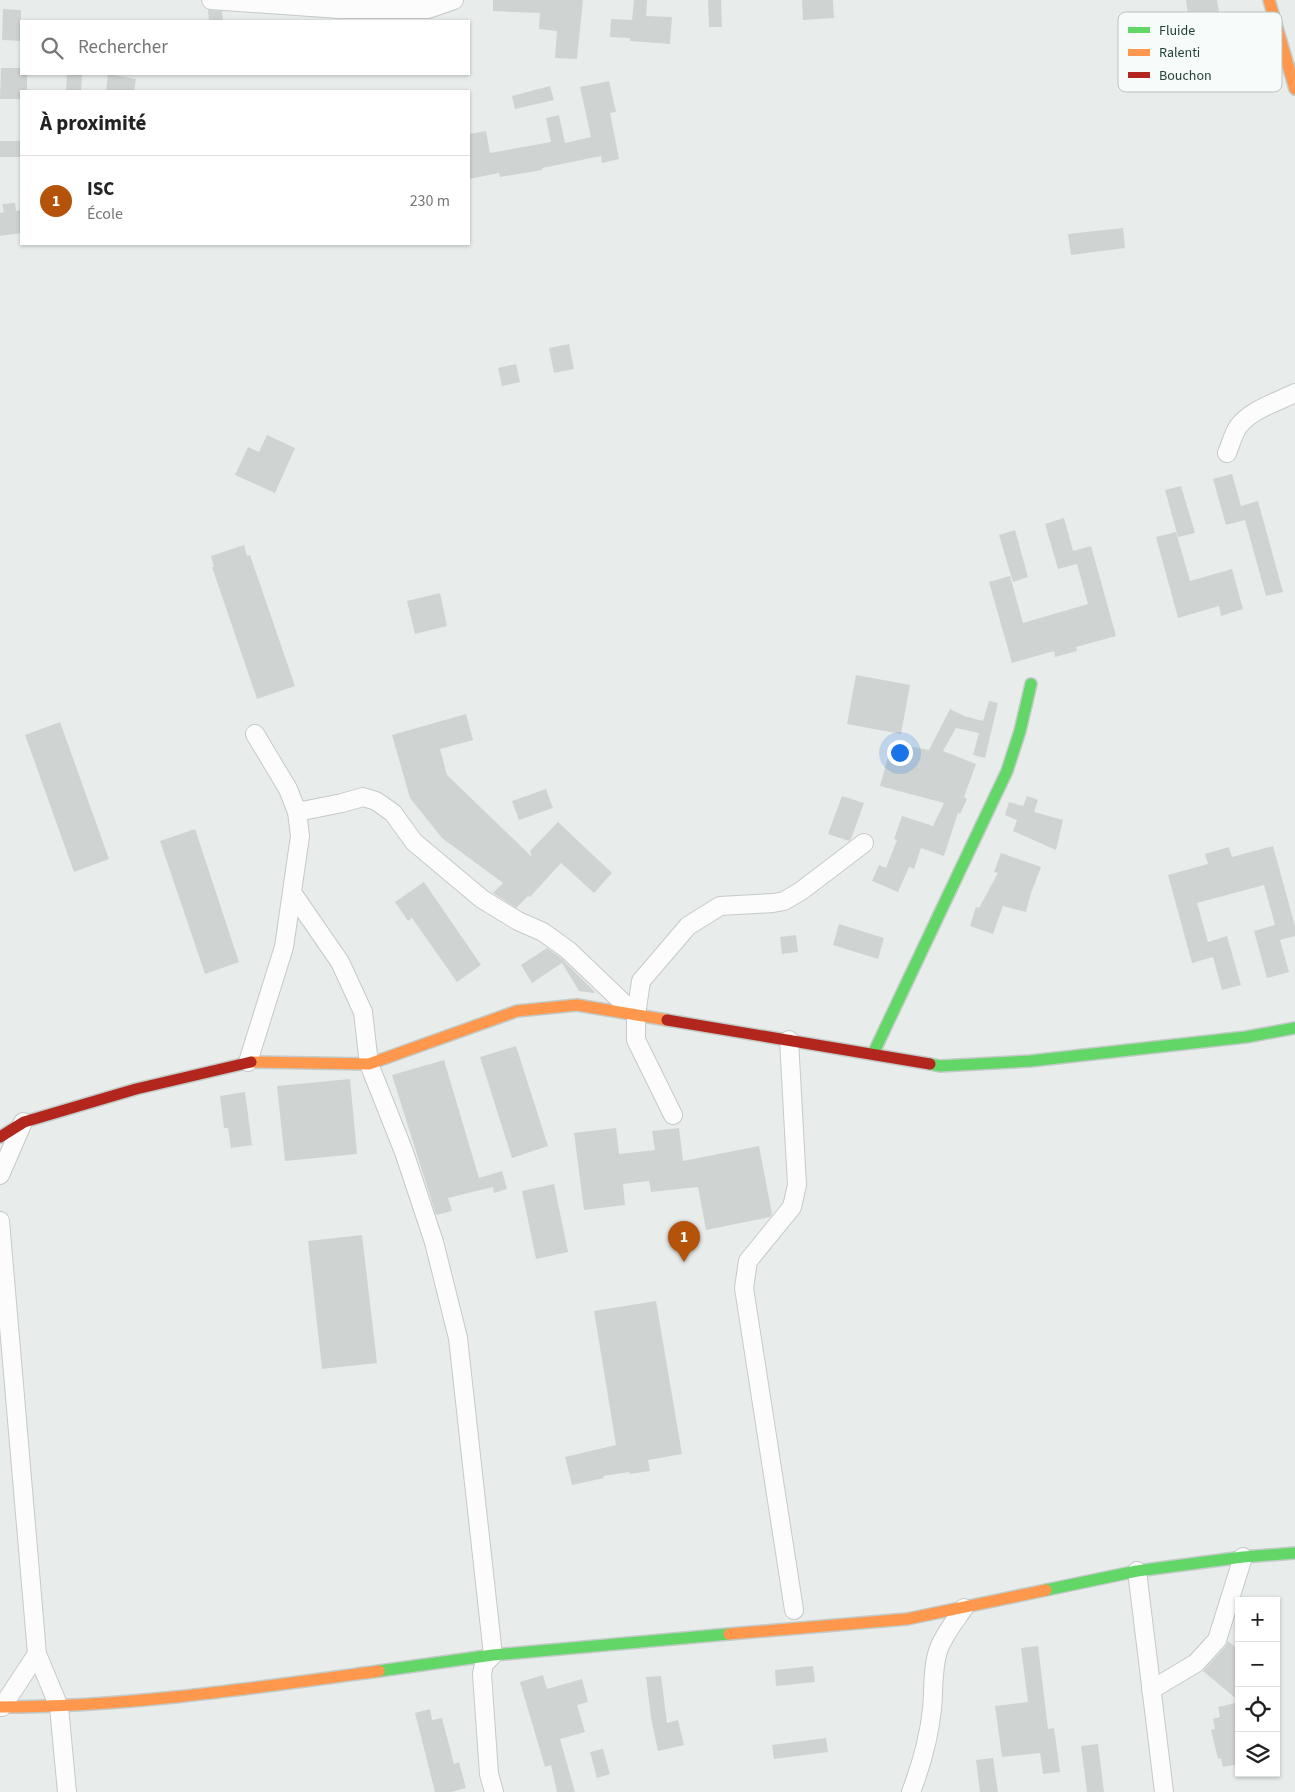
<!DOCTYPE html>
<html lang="fr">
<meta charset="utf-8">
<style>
:root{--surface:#fff;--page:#f2f2f2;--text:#222;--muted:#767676;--line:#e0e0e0;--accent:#b45309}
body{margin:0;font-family:"Source Sans 3",sans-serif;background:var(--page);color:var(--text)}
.controls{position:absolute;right:15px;bottom:15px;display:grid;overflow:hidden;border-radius:0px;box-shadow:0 1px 4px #0004}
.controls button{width:45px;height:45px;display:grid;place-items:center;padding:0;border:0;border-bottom:1px solid var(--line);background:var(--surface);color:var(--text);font:25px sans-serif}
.you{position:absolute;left:899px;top:752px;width:18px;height:18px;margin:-12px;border:4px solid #fff;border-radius:50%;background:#1a73e8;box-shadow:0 0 0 8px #1a73e833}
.badge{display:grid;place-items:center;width:32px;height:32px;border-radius:50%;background:var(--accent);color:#fff;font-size:16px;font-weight:700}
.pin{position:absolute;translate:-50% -41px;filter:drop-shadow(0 1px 2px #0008)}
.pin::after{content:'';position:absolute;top:26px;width:18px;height:15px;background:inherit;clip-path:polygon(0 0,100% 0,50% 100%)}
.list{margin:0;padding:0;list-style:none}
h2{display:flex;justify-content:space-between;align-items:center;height:65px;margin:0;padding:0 20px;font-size:21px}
h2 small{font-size:16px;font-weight:400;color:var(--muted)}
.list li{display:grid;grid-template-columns:32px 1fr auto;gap:15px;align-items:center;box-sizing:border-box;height:90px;padding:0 20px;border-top:1px solid var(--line)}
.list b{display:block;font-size:19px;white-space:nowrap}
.list p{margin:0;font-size:16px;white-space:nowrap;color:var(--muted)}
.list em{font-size:16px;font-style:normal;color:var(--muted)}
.icon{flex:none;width:28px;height:28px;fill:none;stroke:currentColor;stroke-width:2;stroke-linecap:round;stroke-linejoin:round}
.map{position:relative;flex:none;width:1295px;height:1792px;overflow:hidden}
.search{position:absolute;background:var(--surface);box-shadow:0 1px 4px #0004;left:20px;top:20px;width:450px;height:55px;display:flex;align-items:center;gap:12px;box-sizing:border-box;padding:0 18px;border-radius:0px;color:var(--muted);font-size:19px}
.panel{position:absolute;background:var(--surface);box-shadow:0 1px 4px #0004;left:20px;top:90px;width:450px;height:155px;border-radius:0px}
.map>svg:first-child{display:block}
.building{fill:#cfd4d2}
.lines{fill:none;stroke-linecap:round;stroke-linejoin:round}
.street-casing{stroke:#c5cac8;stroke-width:20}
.fast-casing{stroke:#c3cbc8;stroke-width:14}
.slow-casing{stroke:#c3cbc8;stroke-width:14}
.jam-casing{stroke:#c3cbc8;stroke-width:14}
.street{stroke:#fcfcfc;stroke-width:18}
.fast{stroke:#63d668;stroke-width:11}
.slow{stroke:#ff974d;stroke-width:11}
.jam{stroke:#b3261e;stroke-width:11}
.key{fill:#f7fbf9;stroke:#b8c4c0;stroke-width:1}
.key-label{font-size:14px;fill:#24423a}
</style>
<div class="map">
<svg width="1295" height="1792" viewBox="0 0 1295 1792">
<rect width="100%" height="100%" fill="#e8edeb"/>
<path class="building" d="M493 0H583L577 59 555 58 557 31 539 29 540 13 493 11Z
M634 0H647L646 16 672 17 670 44 630 41V38L610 37 611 19 632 20Z
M708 0H721L722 27H709Z
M802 0H833L834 18 803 20Z
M1186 0H1217L1220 18 1189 22Z
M3 9 21 10V41L2 40Z
M208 10 222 11 223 21H209Z
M1 68H21V74H27V91H21V99H0Z
M67 74H82L81 91H66Z
M108 74 136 79 134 91H106Z
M609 81 616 112 610 113 619 159 602 163 601 156 542 168V170L500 177 499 173 469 179V134L486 131 490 153 551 142 546 118 559 115 565 143 591 137 580 87Z
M550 86 554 100 515 109 512 96Z
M0 141H21V157H0Z
M15 203 16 211 21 210V233L0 236V213L4 212 2 204Z
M1123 228 1125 248 1071 255 1068 234Z
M569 344 574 369 554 373 549 348Z
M516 364 520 382 502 386 498 368Z
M267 435 295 448 275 493 235 475 248 447 259 452Z
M1232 474 1241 506 1258 501 1283 592 1266 596 1245 520 1226 525 1213 479Z
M1181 486 1195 533 1178 537 1165 490Z
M1064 518 1073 551 1091 546 1116 636 1076 647 1077 651 1055 657 1054 651 1012 663 989 582 1010 576 1023 623 1088 604 1077 564 1058 569 1045 524Z
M1015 530 1028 577 1013 582 999 535Z
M1176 532 1190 581 1232 569 1243 609 1221 616 1219 606 1178 618 1156 537Z
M244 545 247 556 250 555 295 686 257 699 212 567H214L211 556Z
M440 593 447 626 415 634 407 601Z
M856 675 910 685 901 734 847 724Z
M989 701 998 703 985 758 973 755 979 733 956 728 943 751 976 764 964 797 967 799 960 814 958 813 944 856 921 848 914 869 909 867 898 892 872 881 879 865 886 868 897 840 894 839 902 816 933 826 944 803 880 786 892 743 929 750 950 709 964 716 983 721Z
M466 714 473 740 440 749 447 775 532 857 530 851 558 822 612 873 594 893 561 863 530 897 528 896 516 908 493 893 503 883 442 838 410 798 392 735Z
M60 722 109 859 74 872 25 735Z
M546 789 553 808 519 820 512 801Z
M842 796 864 803 851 839 849 841 828 834Z
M1027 796 1038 800 1034 812 1063 820 1056 850 1013 831 1017 820 1005 815 1009 802 1023 806Z
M195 829 239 962 205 974 160 841Z
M1273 846 1295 926V936L1280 940 1289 972 1267 978 1254 931 1275 925 1264 885 1197 903 1208 942 1227 936 1241 985 1222 990 1213 957 1192 963 1168 875 1208 864 1205 854 1229 847 1232 857Z
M1001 853 1041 867 1031 893 1026 912 1003 906 993 934 970 926 976 907 979 908 998 873 994 872Z
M424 882 481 965 457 982 412 918 408 921 395 902Z
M839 924 884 938 878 959 833 945Z
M796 935 798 952 782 954 780 937Z
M547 948 561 958 595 992 594 993 579 991 562 963 532 983 521 965Z
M516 1046 548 1146 512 1158 480 1057Z
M444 1060 479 1178 502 1171 507 1189 494 1193 493 1187 448 1198 452 1211 436 1215 392 1075Z
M350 1079 357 1154 285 1161 277 1086Z
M245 1092 252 1145 231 1148 228 1128H224L220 1096Z
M616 1128 619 1154 655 1150 652 1131 679 1128 683 1161 759 1146 772 1214 770 1217 706 1230 698 1187 651 1192 649 1181 623 1184 625 1205 584 1210 574 1133Z
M554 1184 568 1252 536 1259 522 1191Z
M362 1235 377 1363 322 1369 308 1241Z
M656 1301 682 1454 648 1460 650 1471 630 1474 629 1472 603 1476 604 1478 572 1485 565 1457 616 1445 594 1311Z
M1228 1641 1239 1650V1701L1203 1671 1225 1647Z
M1038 1646 1048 1729 1054 1728 1060 1772 1043 1774 1040 1753 1002 1757 995 1706 1028 1702 1021 1648Z
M813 1666 815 1682 776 1686 775 1670Z
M543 1675 547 1689 582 1679 588 1702 577 1705 585 1732 560 1739 575 1792H557L551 1765 545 1767 520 1682Z
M661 1676 667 1723 678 1720 684 1745 658 1751 651 1718 646 1677Z
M1239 1702V1764L1223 1767 1221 1758 1218 1759 1211 1730 1215 1729 1213 1719 1220 1717 1218 1707Z
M430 1709 432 1720 442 1718 454 1764 459 1762 466 1788 451 1792H435L415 1713Z
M826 1738 828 1752 774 1759 772 1745Z
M1098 1744 1104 1792H1087L1081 1746Z
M603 1749 610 1774 597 1778 590 1752Z
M993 1758 998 1792H980L976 1760Z"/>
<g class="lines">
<defs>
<path id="street" d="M211 0 339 9H428L454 0
M1227 453C1231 444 1233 434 1238 427 1250 410 1277 402 1295 393
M297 812 342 803 363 797 376 801 393 813 414 842 482 899 518 921 543 932 568 950 636 1015
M293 894 340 962 363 1012 369 1064 404 1152 434 1242 458 1338 493 1655 484 1664 482 1674 489 1774 494 1792
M789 1040 797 1185 792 1207 748 1261 744 1288 794 1610
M248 1062 284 947 300 836 297 812 288 789 255 734
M673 1115 636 1040V1015L641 981 688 926 720 906 773 903 784 901 801 891 864 843
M0 1175 23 1122
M0 1221 37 1654 59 1707 67 1792
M1137 1571 1164 1792
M1151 1690 1196 1663 1217 1640 1243 1557
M2 1707 37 1654
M911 1792C921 1766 929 1738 932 1709 934 1690 932 1667 939 1648 945 1633 955 1621 964 1608"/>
<path id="fast" d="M873 1054 1007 771 1020 731 1031 684
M930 1064 940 1066 1030 1061 1246 1037 1295 1028
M1046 1590 1137 1571 1243 1557 1295 1553
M379 1671 493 1655 729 1634"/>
<path id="slow" d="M1269 0 1295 89
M251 1062 369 1064 517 1011 577 1005 667 1020
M729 1634 907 1619 1046 1590
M0 1707C126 1707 255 1688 379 1671"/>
<path id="jam" d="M667 1020 930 1064
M0 1137 24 1122 136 1089 251 1062"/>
</defs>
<use href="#street" class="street-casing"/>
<use href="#fast" class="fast-casing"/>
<use href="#slow" class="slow-casing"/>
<use href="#jam" class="jam-casing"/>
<use href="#street" class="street"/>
<use href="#fast" class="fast"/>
<use href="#slow" class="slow"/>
<use href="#jam" class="jam"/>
</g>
<rect x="1118" y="12" width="164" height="80" rx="8" class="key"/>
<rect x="1128" y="27" width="22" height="6" fill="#63d668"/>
<rect x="1128" y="49" width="22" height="7" fill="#ff974d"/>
<rect x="1128" y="72" width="22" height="6" fill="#b3261e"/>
<g class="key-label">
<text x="1159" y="35">Fluide</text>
<text x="1159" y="57">Ralenti</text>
<text x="1159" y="80">Bouchon</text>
</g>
</svg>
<div class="controls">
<button>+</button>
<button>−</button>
<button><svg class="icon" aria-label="locate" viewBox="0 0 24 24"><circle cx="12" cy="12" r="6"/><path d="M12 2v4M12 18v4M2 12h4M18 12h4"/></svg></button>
<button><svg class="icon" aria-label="layers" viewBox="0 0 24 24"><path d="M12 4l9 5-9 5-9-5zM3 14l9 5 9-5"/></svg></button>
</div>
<div class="you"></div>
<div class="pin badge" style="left:684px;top:1262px">1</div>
<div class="search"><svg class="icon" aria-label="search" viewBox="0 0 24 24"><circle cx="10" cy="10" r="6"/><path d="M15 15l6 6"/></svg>Rechercher</div>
<section class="panel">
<h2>À proximité<small></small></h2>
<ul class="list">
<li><span class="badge">1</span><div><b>ISC</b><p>École</p></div><em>230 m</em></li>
</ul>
</section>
</div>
